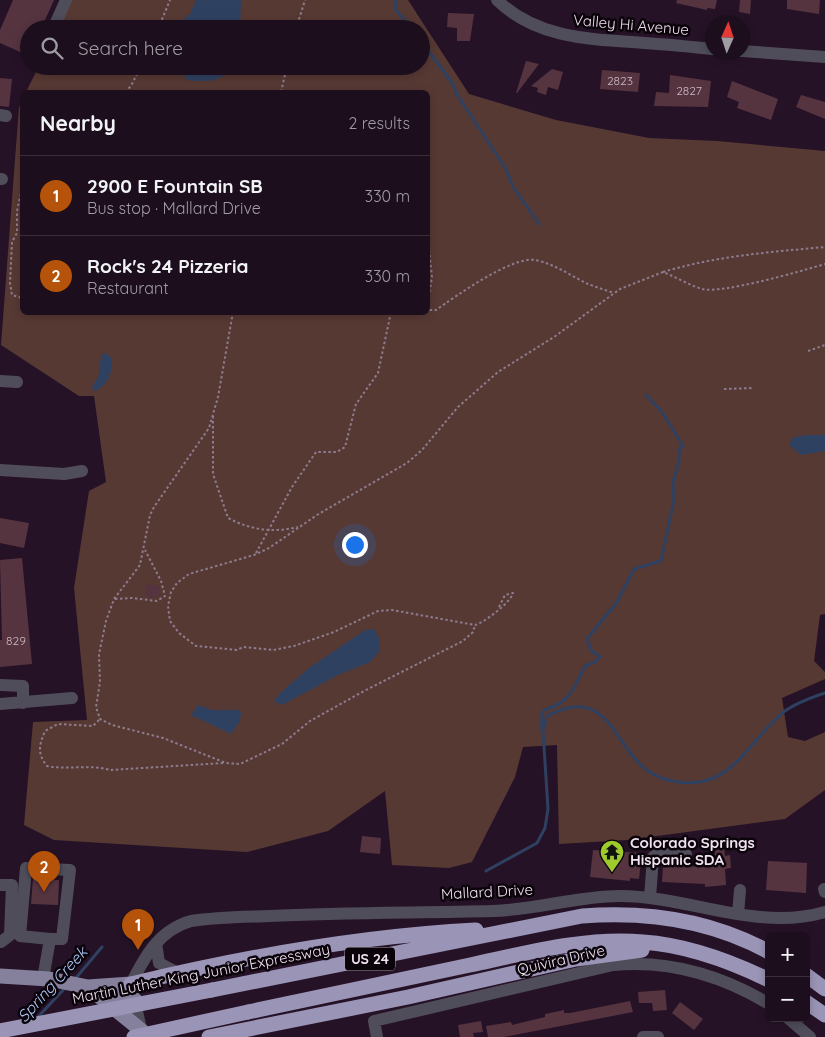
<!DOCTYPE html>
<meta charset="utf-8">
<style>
:root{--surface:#1c0e1d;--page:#291c2a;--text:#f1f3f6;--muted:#a09ca4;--line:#3a2e3b;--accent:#b45309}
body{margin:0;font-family:Quicksand,sans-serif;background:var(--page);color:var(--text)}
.controls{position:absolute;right:15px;bottom:15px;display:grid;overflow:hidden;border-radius:8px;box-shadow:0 2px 8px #0003}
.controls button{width:45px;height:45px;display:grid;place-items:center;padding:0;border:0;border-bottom:1px solid var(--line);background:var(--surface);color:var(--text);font:25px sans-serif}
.compass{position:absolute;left:705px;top:15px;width:45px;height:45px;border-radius:50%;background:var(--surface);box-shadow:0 2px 8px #0003;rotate:3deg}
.you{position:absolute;left:354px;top:544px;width:18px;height:18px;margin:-12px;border:4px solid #fff;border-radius:50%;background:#1a73e8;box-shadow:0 0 0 8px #1a73e833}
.badge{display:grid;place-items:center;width:32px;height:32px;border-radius:50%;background:var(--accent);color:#fff;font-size:16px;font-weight:700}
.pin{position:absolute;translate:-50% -41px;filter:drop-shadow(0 1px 2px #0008)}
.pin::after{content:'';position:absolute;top:26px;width:18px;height:15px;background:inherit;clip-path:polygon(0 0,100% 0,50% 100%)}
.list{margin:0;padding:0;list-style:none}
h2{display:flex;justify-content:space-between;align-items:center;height:65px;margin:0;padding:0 20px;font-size:21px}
h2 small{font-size:16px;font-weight:400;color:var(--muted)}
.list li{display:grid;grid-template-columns:32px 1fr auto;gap:15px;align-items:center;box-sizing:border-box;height:80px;padding:0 20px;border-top:1px solid var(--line)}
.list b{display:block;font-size:19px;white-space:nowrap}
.list p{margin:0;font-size:16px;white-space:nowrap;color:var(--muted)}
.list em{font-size:16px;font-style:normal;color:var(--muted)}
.icon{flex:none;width:28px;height:28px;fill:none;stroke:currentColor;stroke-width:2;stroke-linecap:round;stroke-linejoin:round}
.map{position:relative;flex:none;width:825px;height:1037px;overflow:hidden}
.search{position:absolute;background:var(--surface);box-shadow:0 2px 8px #0003;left:20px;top:20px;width:410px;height:55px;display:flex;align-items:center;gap:12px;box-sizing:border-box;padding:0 18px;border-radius:28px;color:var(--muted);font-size:19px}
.panel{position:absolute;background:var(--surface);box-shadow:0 2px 8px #0003;left:20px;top:90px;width:410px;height:225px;border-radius:8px}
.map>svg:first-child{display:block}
.green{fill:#573934}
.water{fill:#2f4161}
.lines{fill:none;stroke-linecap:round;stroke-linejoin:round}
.stream{stroke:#2f4161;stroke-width:3}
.building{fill:#553440}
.path{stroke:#8d7c8e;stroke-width:2;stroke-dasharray:2.5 2.5;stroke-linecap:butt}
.minor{stroke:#504d5b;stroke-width:12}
.major{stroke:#85809c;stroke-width:15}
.highway{stroke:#9a94b6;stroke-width:15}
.highway-bridge{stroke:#9a94b6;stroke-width:15}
.labels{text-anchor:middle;stroke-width:5;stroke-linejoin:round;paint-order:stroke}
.number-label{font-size:12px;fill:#c8b6c3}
.shield{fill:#0a030a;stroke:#aa9eaa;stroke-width:1}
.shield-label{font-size:14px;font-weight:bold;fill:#efe1ef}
.street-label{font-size:15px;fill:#efe1ef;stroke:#0a030a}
.poi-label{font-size:15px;font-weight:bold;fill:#efe1ef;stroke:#0a030a;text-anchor:start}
.water-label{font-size:16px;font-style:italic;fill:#acc6f5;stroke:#0a030a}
</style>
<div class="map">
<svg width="825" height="1037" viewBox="0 0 825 1037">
<rect width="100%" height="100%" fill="#261227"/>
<path class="green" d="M70 0H408L469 94 556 120 649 138 717 141 825 151V614L820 615 814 661 825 672V679L782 698 788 737 805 741 825 732V790L785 819 627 840 559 844 557 745 523 747 515 777 472 862 449 868 392 865 385 791 328 831 247 852 54 840 24 825 33 722 87 720 74 588 89 491 106 482 94 396H79L1 345 19 107 22 101V312H428V92H26L39 66H421V29H57Z"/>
<path class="water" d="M196 0H241L240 29H176L177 25 190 14Z
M178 66H231C224 83 203 82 187 80Z
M105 352 112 359C112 374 109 382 96 391L92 389C93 384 96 382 98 377 102 368 97 359 105 352Z
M805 435H825V451L801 455 789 445 792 438Z
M374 629 380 641 379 652 370 662 338 675 282 705 274 701 279 694 309 668 365 630Z
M198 705 212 710H238L241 713 240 721 231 734 191 715Z"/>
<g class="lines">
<path class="stream" d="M395 0 396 10 412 29
M421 41 453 84 456 93 506 169 513 187 539 224
M542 730 541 716 544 710C571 702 573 689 585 666L595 662 600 657 591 650 587 639 617 602 634 569 661 561 674 500 673 481 679 462V449L683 446 662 412 646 395
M486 871 537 843 545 828 548 809 543 731 547 716C619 678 611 767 668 780 728 795 743 748 781 714 793 704 810 698 825 693
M75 979 102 947
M37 1018 65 988"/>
</g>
<path class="building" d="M13 0H54L41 29H29V56L0 43V30Z
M677 0H717L715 9 707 8V10L676 3Z
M740 0H751L750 14 739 12Z
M787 0H820L819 14 787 9Z
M448 13 474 14 470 41H457V28L447 27Z
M526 61 539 64 517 93H516Z
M552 69 563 72 558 90 548 87 546 95 537 92 538 88 531 86Z
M602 70 640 73 638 92 600 89Z
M670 75 711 81 708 107 654 106 656 92 669 93Z
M0 78 12 79 9 107 0 106Z
M732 81 778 99 771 120 737 108 739 102 727 97Z
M801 95 825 102V119L796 107Z
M0 518 29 523 24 548 0 543Z
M22 558 32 664 0 667V640H2L0 560Z
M146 584 160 586 158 598 145 597Z
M362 836 381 838 380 854 360 852Z
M716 848H724L725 856 730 855 731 868 725 869 726 885 705 887V884L662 882 663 865 708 867 706 859 714 857Z
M593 850 642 853 639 879 630 878V881L590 877Z
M768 861 807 863 806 893 766 890Z
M33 879 59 880 58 905 31 904Z
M665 990 667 1010 653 1011 652 1003H639L638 992Z
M630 1001 633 1012 504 1037H488L486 1026 511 1022 512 1025 545 1017V1014L564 1010V1013H570Z
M680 1002 703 1019 694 1030 672 1013Z
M481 1021 483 1032 473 1033 474 1037H460L458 1025Z"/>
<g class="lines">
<path class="path" d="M158 29 170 0
M296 29 305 0
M125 92 131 86 141 66
M281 92 287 66
M22 189 17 211V233L12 242 10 283 12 295 22 298
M428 240 432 277 428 301
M663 272C716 256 770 252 825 247
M428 305 430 310H436C456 296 512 256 535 260 555 264 571 276 588 284 596 287 605 290 614 293
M233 312 218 397 209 428 154 507 150 515 140 565 114 599 106 621 99 654 100 682 96 707 100 719 112 725 163 738 226 763 240 764 282 744 310 721 364 691 463 641 473 632 475 625
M808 351 825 345
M724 389 753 388
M213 416V474L228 518C251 530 272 533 298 527
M256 553 292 487 316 452H337L345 447 356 404 378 373 391 312
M115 599 132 598 157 601 165 596 161 581 145 550
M499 607 505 595 513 593C512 601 484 623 475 625L392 610 378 611 334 632 294 646 273 650 243 647 237 650 196 646 179 633 170 621 168 606 171 592 177 583 189 574 254 555 269 548 317 515 407 463 422 450 458 407 498 372 554 337 620 289 663 272C676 277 689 285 702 289 723 294 801 271 825 264
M99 720 93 726 58 724 45 731C39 745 37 754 47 766 69 770 89 764 110 770L224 763"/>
<path class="minor" d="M497 0C534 36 583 39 632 42 659 44 686 46 712 49
M53 29 66 0
M742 51 825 57
M0 115 6 116
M0 179H2
M0 381 17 382
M0 470 64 474 82 471
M0 685 23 686V703
M0 704 72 698
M0 885H12L10 935 1 942
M824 889 825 892
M650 898 653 857 657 854H686
M738 914 740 890
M156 943 159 963 178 973
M43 979 50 939H62L70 870 26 868 20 936 50 939
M788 1018 810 1037
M142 1034 131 984C145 956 159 930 191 921 217 917 244 917 270 916 345 912 419 913 493 911 536 910 577 896 620 896 689 896 757 932 825 912
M377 1037 374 1021 613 965C669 960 721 975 769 1004
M643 1037H658"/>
<path class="major" d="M0 976 49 979 88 987 131 984
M88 987 142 1031
M99 995 135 1000"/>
<path class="highway" d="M806 975 825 989
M131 984C243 957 360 936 476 930
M212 990 582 916C647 911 711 920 769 952
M806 1002 825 1015
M248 1012C322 996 396 981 470 965 526 953 585 937 643 942 686 945 730 961 769 980
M209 1037 408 997 576 959 642 950"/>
<path class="highway-bridge" d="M0 1031 212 990
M134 1037 248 1012"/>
</g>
<defs>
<symbol id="temple-pin" viewBox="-11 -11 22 30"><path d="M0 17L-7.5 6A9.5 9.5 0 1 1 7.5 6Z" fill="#9fca2d" stroke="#0a030a"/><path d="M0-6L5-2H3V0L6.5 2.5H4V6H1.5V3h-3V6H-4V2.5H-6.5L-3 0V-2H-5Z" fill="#111"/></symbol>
</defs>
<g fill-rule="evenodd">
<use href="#temple-pin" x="598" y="838" width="28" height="38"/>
</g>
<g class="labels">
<g class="number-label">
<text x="620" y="85">2823</text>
<text x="689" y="95">2827</text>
<text x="16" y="645">829</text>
</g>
<rect class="shield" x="345" y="947.5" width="50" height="23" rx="4"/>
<g class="shield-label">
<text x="370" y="964">US 24</text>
</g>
<g class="street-label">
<text transform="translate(631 25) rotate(5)" y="5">Valley Hi Avenue</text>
<text transform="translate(487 892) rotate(-3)" y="5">Mallard Drive</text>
<text transform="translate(561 960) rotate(-13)" y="5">Quivira Drive</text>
<text transform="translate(201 974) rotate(-11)" y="5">Martin Luther King Junior Expressway</text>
</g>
<g class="poi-label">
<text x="630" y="848">Colorado Springs<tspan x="630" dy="17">Hispanic SDA</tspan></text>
</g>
<g class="water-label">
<text transform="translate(52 984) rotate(-48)" y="6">Spring Creek</text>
</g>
</g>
</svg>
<div class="controls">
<button>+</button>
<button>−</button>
</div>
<svg class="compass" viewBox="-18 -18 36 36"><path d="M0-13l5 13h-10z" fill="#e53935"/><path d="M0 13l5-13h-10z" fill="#a09ca4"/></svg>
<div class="you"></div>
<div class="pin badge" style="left:138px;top:950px">1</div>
<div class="pin badge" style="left:44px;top:892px">2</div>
<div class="search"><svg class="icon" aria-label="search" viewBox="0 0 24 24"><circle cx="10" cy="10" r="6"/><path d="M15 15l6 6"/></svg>Search here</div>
<section class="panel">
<h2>Nearby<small>2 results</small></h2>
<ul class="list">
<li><span class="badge">1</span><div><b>2900 E Fountain SB</b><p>Bus stop · Mallard Drive</p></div><em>330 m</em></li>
<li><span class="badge">2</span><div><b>Rock's 24 Pizzeria</b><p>Restaurant</p></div><em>330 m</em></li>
</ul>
</section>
</div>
